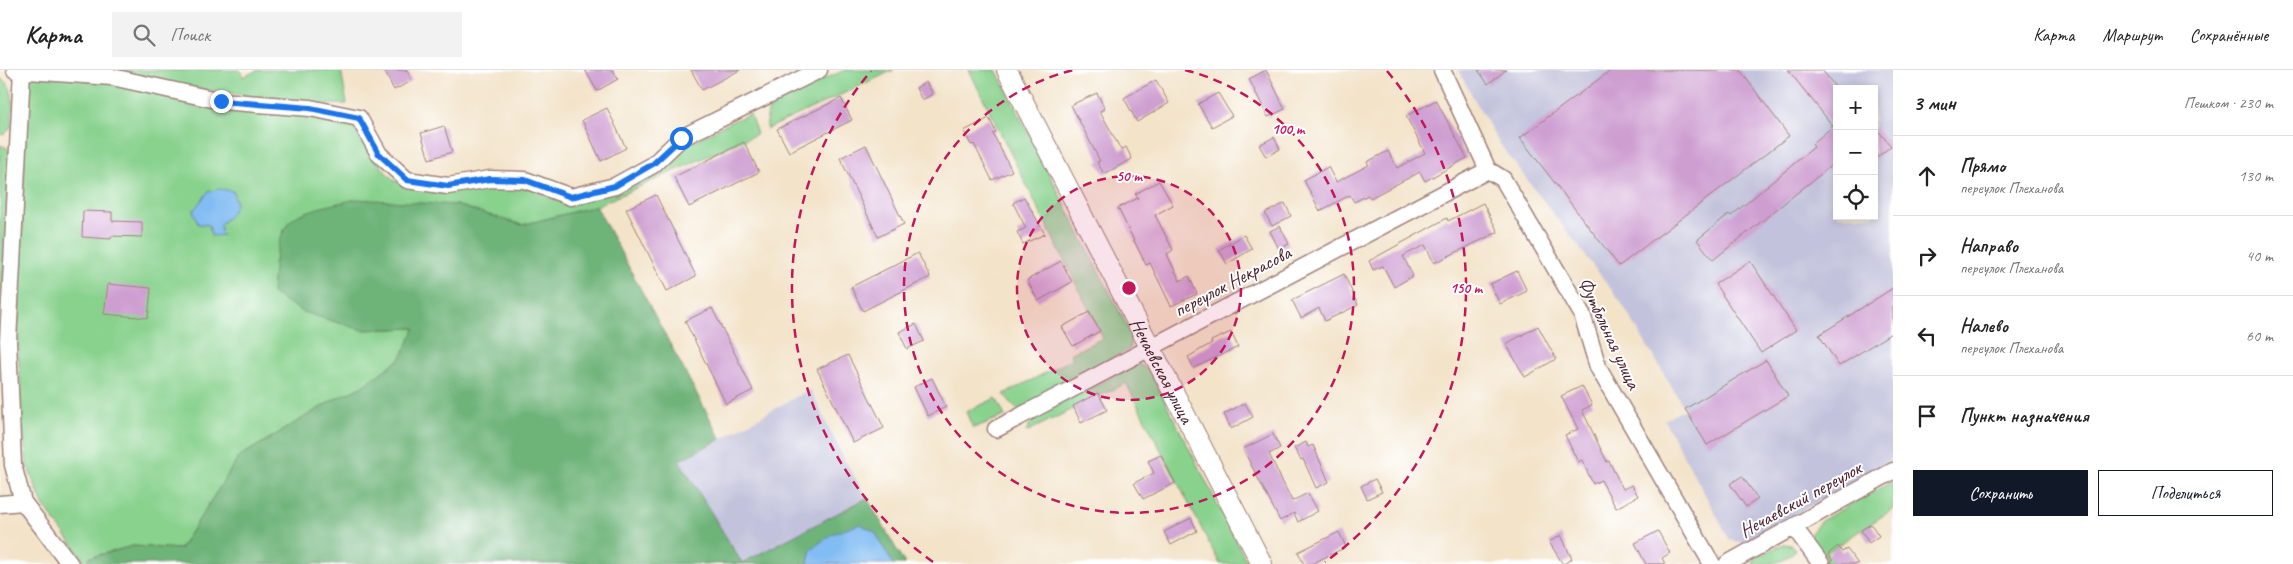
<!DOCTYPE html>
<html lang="ru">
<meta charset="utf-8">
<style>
:root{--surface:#fff;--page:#f2f2f2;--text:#222;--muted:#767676;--line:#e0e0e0;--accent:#111827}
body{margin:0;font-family:Caveat,sans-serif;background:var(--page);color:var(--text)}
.controls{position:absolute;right:15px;top:15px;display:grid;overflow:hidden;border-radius:0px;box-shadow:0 2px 8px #0003}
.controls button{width:45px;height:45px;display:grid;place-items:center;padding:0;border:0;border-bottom:1px solid var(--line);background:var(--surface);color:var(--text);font:25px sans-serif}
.stop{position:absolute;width:15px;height:15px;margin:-11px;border:4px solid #1a73e8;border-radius:50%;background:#fff}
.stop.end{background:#1a73e8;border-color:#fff;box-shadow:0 1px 5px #0008}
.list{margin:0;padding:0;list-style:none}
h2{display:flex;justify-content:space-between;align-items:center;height:65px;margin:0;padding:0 20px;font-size:21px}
h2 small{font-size:16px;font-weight:400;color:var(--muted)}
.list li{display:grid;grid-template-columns:32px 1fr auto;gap:15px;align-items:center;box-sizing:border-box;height:80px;padding:0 20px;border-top:1px solid var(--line)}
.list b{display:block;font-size:19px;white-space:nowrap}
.list p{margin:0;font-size:16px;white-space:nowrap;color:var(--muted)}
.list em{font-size:16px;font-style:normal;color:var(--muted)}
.actions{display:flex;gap:10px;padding:15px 20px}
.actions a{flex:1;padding:11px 0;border:1px solid var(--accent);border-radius:0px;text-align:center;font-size:18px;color:var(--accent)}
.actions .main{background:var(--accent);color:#fff}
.icon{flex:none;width:28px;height:28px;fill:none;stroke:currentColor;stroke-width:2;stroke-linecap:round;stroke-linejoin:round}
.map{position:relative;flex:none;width:1893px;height:494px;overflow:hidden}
header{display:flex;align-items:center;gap:30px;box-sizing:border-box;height:70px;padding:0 25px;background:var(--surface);border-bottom:1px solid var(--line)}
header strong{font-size:24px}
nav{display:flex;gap:28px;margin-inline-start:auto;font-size:18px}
.search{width:350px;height:45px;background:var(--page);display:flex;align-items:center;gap:12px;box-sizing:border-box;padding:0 18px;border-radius:0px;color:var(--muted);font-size:19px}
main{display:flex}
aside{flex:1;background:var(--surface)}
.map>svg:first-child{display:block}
.industrial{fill:#c2c2dc;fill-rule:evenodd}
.green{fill:#89d28e;stroke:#6a785c}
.forest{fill:#6eb479;stroke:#5c6a52}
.water{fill:#81bcf3;stroke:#666e8f}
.building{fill:#ce9ed1}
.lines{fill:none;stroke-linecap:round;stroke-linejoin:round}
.minor-casing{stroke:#9e817a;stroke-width:19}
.tertiary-casing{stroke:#9e817a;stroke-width:22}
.minor{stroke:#fff;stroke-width:16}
.tertiary{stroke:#fff;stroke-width:20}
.route{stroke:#1a73e8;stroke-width:6}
.ring{fill:none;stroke:#c2185b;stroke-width:2.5;stroke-dasharray:9 6}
.labels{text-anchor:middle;stroke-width:4;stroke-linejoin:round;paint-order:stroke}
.street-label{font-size:20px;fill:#4a1f2b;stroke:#fff}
.centre{fill:#c2185b;stroke:#fff;stroke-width:2.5}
.ring-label{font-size:15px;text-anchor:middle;font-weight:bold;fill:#c2185b;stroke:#fff;stroke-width:4;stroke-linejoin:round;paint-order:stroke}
</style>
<header>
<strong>Карта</strong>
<div class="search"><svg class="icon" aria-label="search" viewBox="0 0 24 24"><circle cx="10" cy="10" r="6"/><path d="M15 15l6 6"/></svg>Поиск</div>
<nav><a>Карта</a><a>Маршрут</a><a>Сохранённые</a></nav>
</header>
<main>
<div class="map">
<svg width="1893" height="494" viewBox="0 0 1893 494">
<rect width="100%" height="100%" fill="#fff"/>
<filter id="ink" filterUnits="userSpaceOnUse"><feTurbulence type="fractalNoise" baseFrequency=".02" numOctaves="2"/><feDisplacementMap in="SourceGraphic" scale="10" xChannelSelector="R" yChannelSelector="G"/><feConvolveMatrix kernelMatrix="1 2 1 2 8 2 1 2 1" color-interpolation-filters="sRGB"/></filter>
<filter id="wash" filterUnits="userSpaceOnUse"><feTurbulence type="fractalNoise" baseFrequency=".0096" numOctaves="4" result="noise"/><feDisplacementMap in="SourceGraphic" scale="20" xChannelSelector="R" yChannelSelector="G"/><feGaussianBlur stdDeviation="1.12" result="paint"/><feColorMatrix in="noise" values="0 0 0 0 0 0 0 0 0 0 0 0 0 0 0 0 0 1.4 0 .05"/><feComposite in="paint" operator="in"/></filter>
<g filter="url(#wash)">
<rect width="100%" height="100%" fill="#f3e3c9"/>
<path class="industrial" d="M1458 0H1893V388L1746 473 1730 470 1664 350 1685 339 1621 232 1499 73ZM1837 19H1874V146H1837Z
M810 319 844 389 867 428 742 494 679 390 721 369Z"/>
<path class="green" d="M85 0H240L243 7 258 0H341L347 34 288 35 242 25Z
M845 0H894L767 59C767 53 766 45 769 40 780 25 827 9 845 0Z
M969 0H996L1131 264 1130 279 1023 338 1016 339 1004 324 1073 289 1070 284 1103 268Z
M54 2 349 52 385 101 395 111 415 118 508 113 542 121 627 116 666 95 684 77 728 53 750 44 757 64 596 136 522 155 456 135 285 159 274 195 362 260 416 258 401 288 361 318 333 330 239 387 180 479 133 476 88 488 93 494H87L43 435 27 395 23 363 18 276 27 13 31 4Z
M0 9C18 15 12 43 11 57L4 65 0 64Z
M0 75 7 78 10 83 3 221 0 228Z
M1138 294 1149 300 1248 494H1220L1126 313 1026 362 1030 354 1044 341Z
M996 328 1005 346 973 358 966 342Z
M1893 411V439L1826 483 1834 494H1826L1809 469 1811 463 1821 451Z
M1784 474 1792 475 1795 479C1787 494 1768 494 1752 494L1758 486Z"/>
<path class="forest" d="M356 129 456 135 522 155 596 136 721 369 679 390 742 493 867 428 905 494H893L875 462 811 479 808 494H93L88 488 133 476 180 479 239 387 333 330 361 317 401 288 415 258 362 260 303 242 272 223C273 203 276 154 299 145 316 137 337 134 356 129Z"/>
<path class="water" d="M219 119 233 121 236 133 231 144 220 155 222 165 211 166 209 155 198 154 193 141 208 122Z
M860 454 875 462 893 494H808L811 479 832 464Z"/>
<g id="blocks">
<path class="building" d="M384 0H407L412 11 394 20Z
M585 0H613L618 9 597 21Z
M691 0H740L702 20Z
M1266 0 1285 39 1268 47 1249 9Z
M1478 0H1506L1488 14Z
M1611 0H1740L1789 66 1619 196 1520 68Z
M1788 0H1822L1837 19V91L1713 190 1697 170 1729 144 1731 146 1814 77 1812 74 1833 56Z
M1156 10 1169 33 1137 52 1124 28Z
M926 12 933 24 922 30 916 18Z
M1097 23 1105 39 1100 41 1121 80 1126 77 1132 89 1104 104 1097 92 1100 91 1071 35Z
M1218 23 1232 46 1212 57 1198 34Z
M841 28 852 50 789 82 777 59Z
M1436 30 1467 88 1425 111 1420 102 1370 128 1368 125 1354 132 1350 125 1320 141 1304 110 1328 97 1336 112 1369 95 1367 92 1388 81 1397 98 1425 83 1406 46Z
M607 38 626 78 601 91 582 50Z
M989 48 996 62 993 64 1012 101 992 110 974 74 971 75 964 61Z
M444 56 452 82 429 89 421 63Z
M1874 56 1891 76 1874 90Z
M1274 67 1280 79 1266 87 1259 75Z
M744 72 759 102 689 137 674 107Z
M866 75 904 154 878 167 840 88Z
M1159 111 1173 135 1155 145 1173 180 1167 184 1180 211 1189 206 1197 224 1171 236 1150 193 1146 195 1118 138 1138 128 1135 124Z
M656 125 696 206 667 221 626 139Z
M1024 127 1045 164 1023 174 1017 162 1026 158 1013 133Z
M1285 133 1291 146 1272 156 1265 143Z
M1483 133 1498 162 1434 193 1425 175 1403 186 1413 206 1394 217 1383 196 1373 200 1369 191 1447 148 1448 151Z
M83 141 112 142V151L142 152V167L111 166V169L82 167Z
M1280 156 1289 174 1279 179 1270 161Z
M1244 165 1252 179 1227 194 1219 180Z
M918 183 930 207 863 241 851 217Z
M1061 191 1072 212 1038 231 1027 210Z
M1750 191 1796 260 1761 283 1715 214Z
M1517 201 1527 221 1500 234 1490 214Z
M1344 204 1358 235 1325 251 1319 238 1301 248 1292 230Z
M108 214 151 218 148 248 104 244Z
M1893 218V262L1839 296 1819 265Z
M712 238 753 320 726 334 685 251Z
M1089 242 1100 261 1073 276 1062 257Z
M916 254 924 271 907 279 899 262Z
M1538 256 1556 289 1525 307 1506 274Z
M1231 262 1238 277 1194 298 1188 287 1212 273 1211 271Z
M848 285 884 358 853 373 817 299Z
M1766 290 1788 326 1707 375 1685 339Z
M932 308 946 337 928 346 914 317Z
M1582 316 1592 335 1582 340 1607 392 1609 391 1623 419 1632 415 1638 426 1616 438 1601 410 1593 414 1582 390 1578 392 1565 365 1578 359 1561 326Z
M1098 323 1107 340 1081 353 1073 336Z
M1245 333 1253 347 1231 359 1224 344Z
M1273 364 1280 378 1269 384 1292 431 1308 423 1318 441 1298 452 1294 443 1280 451 1243 379Z
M1306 372 1308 377 1313 375 1329 412 1316 418 1303 389 1301 390 1294 378Z
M1161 385 1175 413 1143 429 1134 413 1154 403 1148 391Z
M1742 406 1758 429 1746 437 1730 414Z
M1375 409 1382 422 1367 429 1361 416Z
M1191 448 1197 461 1171 475 1164 462Z
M1871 454 1879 466 1869 473 1861 460Z
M1658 461 1670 483 1662 488 1665 494H1646L1635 473Z
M1339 462 1346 477 1311 494H1304L1298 482Z
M1561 465 1572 489 1563 494 1549 472Z
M1838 476 1842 482 1847 479 1858 494H1831L1832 490 1828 484Z"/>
</g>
</g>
<g filter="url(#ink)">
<use href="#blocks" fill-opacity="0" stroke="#9e817a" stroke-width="1"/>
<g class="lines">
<defs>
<path id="minor" d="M15 0 112 7 221 31 310 38 359 48 379 84 407 110 448 116 490 109 525 110 571 127 615 116 653 95 681 68 819 0
M22 0 8 271 13 395 23 432 70 494
M1442 0 1488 100 1503 109 1582 244 1598 297 1712 494
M996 359 1488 100
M0 434 23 432
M1794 457 1821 494
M1727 494 1893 401"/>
<g id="tertiary">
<path id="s1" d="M1007 0 1262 494"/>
</g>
</defs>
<use href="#minor" class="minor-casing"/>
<use href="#tertiary" class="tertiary-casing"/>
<use href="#minor" class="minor"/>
<use href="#tertiary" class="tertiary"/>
</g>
</g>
<g class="lines" filter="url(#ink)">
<path class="route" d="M221 31 310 38 359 48 379 84 407 110 448 116 490 109 525 110 571 127 615 116 653 94 681 68"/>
</g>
<circle cx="1129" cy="218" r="112" fill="#c2185b" fill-opacity=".12"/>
<g class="ring">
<circle cx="1129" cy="218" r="112"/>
<path d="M1185 0A225 225 0 1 1 1073 0"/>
<path d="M933 492A337 337 0 0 1 871 1M1387 1A337 337 0 0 1 1325 492"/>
</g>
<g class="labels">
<g class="street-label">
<text transform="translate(1232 211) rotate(-28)" y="7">переулок Некрасова</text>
<text transform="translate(1610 263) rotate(65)" y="7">Футбольная улица</text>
<text dy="7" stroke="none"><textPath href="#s1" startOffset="338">Нечаевская улица</textPath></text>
<text transform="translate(1800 429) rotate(-29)" y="7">Нечаевский переулок</text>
</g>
</g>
<circle cx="1129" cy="218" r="8" class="centre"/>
<g class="ring-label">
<text x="1288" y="64">100 m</text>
<text x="1129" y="111">50 m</text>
<text x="1466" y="223">150 m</text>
</g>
</svg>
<div class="controls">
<button>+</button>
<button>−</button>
<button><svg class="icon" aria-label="locate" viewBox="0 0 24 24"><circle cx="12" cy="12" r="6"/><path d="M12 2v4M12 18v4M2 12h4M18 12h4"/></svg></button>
</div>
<div class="stop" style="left:681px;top:68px"></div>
<div class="stop end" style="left:221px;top:31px"></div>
</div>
<aside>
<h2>3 мин<small>Пешком · 230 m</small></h2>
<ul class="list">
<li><svg class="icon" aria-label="ahead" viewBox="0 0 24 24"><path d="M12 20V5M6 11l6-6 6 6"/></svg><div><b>Прямо</b><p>переулок Плеханова</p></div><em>130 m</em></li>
<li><svg class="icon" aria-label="right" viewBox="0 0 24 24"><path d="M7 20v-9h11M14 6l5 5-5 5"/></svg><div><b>Направо</b><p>переулок Плеханова</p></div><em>40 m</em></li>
<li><svg class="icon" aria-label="left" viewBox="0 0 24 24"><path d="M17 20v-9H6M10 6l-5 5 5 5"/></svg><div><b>Налево</b><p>переулок Плеханова</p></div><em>60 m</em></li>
<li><svg class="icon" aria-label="arrive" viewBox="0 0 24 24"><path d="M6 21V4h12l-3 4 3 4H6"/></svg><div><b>Пункт назначения</b></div></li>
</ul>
<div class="actions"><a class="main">Сохранить</a><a>Поделиться</a></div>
</aside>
</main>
